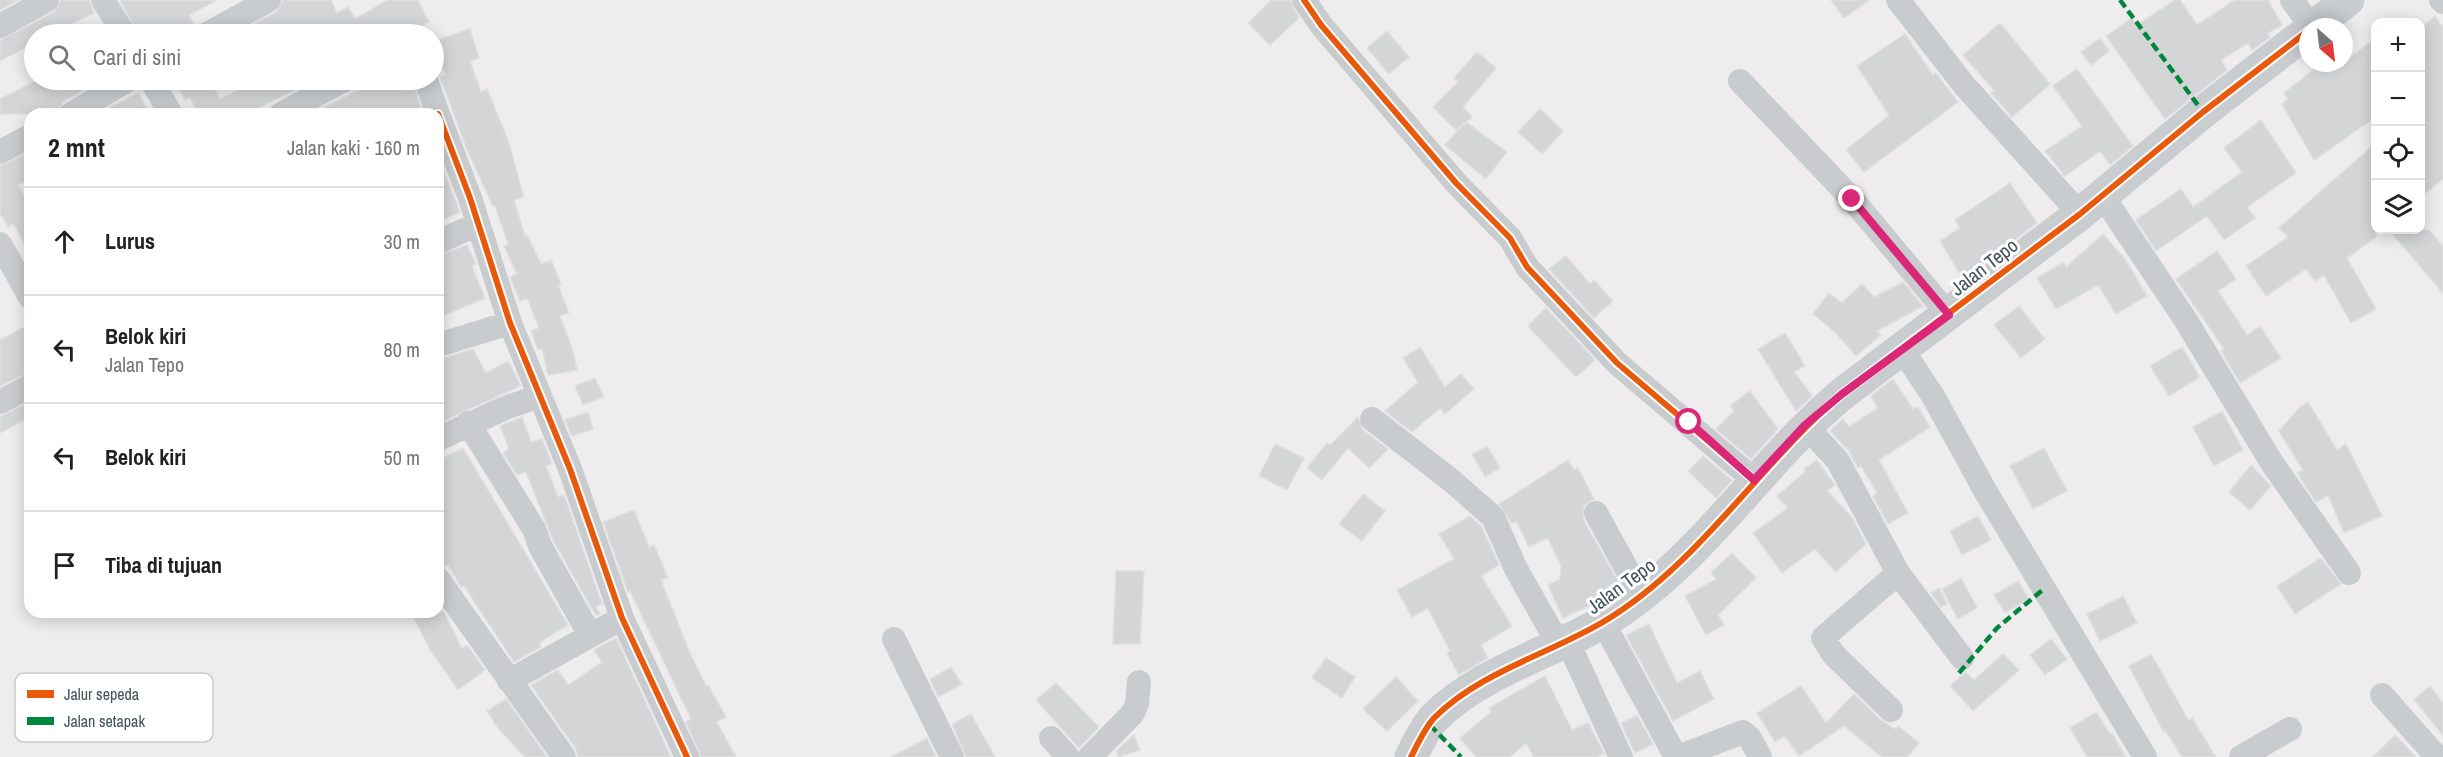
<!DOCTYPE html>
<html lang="id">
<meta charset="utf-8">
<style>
:root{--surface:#fff;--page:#f6f6f6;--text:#202124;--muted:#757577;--line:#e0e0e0}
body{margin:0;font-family:"Archivo Narrow",sans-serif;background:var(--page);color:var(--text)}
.controls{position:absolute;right:18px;top:18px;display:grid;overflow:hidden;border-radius:12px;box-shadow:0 3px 15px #0003}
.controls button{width:54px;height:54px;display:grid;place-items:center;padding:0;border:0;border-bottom:2px solid var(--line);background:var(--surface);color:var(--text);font:30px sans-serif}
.compass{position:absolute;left:2299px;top:18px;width:54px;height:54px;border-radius:50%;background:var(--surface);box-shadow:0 3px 15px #0003;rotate:152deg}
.stop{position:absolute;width:18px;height:18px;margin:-14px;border:4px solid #db2777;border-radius:50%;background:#fff}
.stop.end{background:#db2777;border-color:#fff;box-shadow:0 2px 6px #0008}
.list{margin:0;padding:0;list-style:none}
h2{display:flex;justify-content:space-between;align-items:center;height:78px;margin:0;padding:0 24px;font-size:26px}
h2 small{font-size:20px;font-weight:400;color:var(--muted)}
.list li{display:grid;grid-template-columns:39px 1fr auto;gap:18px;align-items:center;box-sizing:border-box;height:108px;padding:0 24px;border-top:2px solid var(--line)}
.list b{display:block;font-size:22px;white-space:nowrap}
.list p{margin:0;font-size:20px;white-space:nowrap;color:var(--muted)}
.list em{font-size:20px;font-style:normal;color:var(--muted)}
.icon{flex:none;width:33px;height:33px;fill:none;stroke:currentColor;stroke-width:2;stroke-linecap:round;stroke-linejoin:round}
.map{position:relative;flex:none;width:2443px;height:757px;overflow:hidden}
.search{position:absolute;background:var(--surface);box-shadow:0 3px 15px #0003;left:24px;top:24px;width:420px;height:66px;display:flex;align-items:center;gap:15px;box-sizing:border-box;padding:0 21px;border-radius:33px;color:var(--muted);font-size:22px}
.panel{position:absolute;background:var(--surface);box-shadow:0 3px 15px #0003;left:24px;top:108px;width:420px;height:510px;border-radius:18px}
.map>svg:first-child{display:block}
.building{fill:#d4d5d7;stroke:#dfdee0;stroke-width:1.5}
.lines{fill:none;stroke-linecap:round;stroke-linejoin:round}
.street{stroke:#c8ccce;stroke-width:24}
.secondary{stroke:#c9cdd0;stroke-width:33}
.quiet{stroke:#00873e;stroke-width:4.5;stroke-dasharray:9 4.5;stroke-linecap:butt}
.cycleway-casing{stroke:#fff;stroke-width:10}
.cycleway{stroke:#e8590c;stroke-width:6}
.route{stroke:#db2777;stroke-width:8}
.labels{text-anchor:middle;stroke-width:6;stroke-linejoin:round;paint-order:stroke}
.street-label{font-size:20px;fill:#42525b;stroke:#fff}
.key{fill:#fff;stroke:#c6cbce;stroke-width:1.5}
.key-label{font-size:16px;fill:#42525b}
</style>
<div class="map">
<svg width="2443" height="757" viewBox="0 0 2443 757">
<rect width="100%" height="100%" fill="#eeeced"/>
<path class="building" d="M0 0H18L0 10Z
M61 0H89L94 13 51 34H34V43L0 61V40L54 12Z
M120 0H217L189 15 195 27 193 34H138Z
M283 0H331L337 13 348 7 355 19 388 0H418L429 22 403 34H328L323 25 303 34H288L284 27 271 34H236L276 12Z
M1271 0H1290L1299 18 1270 45 1248 23Z
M1831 0H1869L1844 18Z
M2175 0H2180L2197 25 2235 0H2268L2282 25 2268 33 2270 37 2252 50 2248 43 2221 60 2227 70 2165 119 2106 36 2132 18 2137 25Z
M2435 16 2443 27V179L2421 197V28Z
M2000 23 2050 84 2012 117 1991 93 1994 90 1963 55Z
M470 29 479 58 470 61 481 92 487 89 508 140 524 197 514 200 525 236 527 235 541 264 551 260 561 284 558 285 569 313 560 316 573 351 577 370 548 375 542 348 538 350 531 331 539 328 527 298 520 301 510 277 517 274 504 246 508 244 495 206H493L468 152 440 77 445 75 434 41Z
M1387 31 1409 57 1389 74 1367 48Z
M1905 34 1933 75 1936 73 1958 102 1864 172 1846 150 1889 115 1857 66Z
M2100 38 2109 51 2091 65 2081 52Z
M2376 38V117L2314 160 2282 104 2288 99 2284 93 2322 63H2328L2333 70Z
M1477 52 1496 68 1463 107 1472 117 1456 130 1433 107 1458 82 1454 78Z
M2077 69 2133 146 2110 165 2100 151 2065 176 2045 151 2082 126 2053 86Z
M37 80H100L63 102 57 114H0V99Z
M175 80H211L220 99 249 85 246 80H315L256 109 258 114H188L196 110 190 97 185 100Z
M380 80H412L423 114H317L324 110 322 108Z
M139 93 149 114H99L114 105Z
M1540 109 1563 131 1542 154 1518 132Z
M2261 120 2296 173 2247 207 2255 218 2224 240 2207 216 2156 251 2136 220 2181 189 2193 207 2242 172 2224 148Z
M1466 122 1507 152 1486 179 1445 145Z
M2376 143V237L2347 258 2376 309 2351 323 2324 275 2315 281 2306 269 2266 296 2246 266 2288 237 2279 228Z
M30 152V179L18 185 30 206V256L14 224 8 227 0 213V166Z
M438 157 460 212 442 220 438 212Z
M2010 183 2037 223 1963 279 1940 241 1960 228 1955 220Z
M2389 230H2429L2443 246V293Z
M2103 234 2125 259 2147 296 2116 314 2098 285 2056 309 2037 278 2064 262 2066 267Z
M467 245 476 264 472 266 485 298 438 318V256Z
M2217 251 2236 279 2218 291 2247 335 2260 326 2281 358 2240 383 2221 351 2224 349 2176 279Z
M1566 256 1590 284 1594 280 1613 301 1594 318 1549 269Z
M1903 282 1923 306 1877 331 1881 335 1856 356 1835 332 1813 314 1829 293 1842 303 1862 284 1874 297Z
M2019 306 2045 339 2021 358 1994 325Z
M1546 308 1595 360 1576 377 1528 326Z
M30 324V372L0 386V340Z
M1785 333 1805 366 1794 372 1812 396 1796 411 1758 349Z
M1420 347 1445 387 1461 374 1474 389 1445 414 1440 408 1412 432 1385 411 1418 382 1403 358Z
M2182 347 2200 377 2169 396 2150 366Z
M473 349 486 373 508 361 521 386 441 422 438 415V360Z
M595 378 604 397 583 405 575 386Z
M1893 379 1913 409 1918 407 1930 427 1879 460 1908 513 1888 524 1873 496 1877 493 1861 466 1858 468 1849 451 1830 431 1843 419 1849 427 1878 408 1871 396Z
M1750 391 1778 429 1751 459 1716 429 1734 411 1730 406Z
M30 402V417L0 433V416Z
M2308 402 2337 450 2346 444 2382 516 2344 533 2328 495 2316 502 2297 473 2303 470 2279 431 2300 407Z
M2222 411 2243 450 2214 466 2193 427Z
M588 412 593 429 572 436 565 420Z
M522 417 531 442 542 439 552 464 546 466 558 497 564 495 602 604 596 606 600 614 596 616 553 540 526 472 517 475 503 453 509 449 500 426Z
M1358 417 1363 430 1388 449 1369 468 1348 448 1322 480 1307 468 1327 443 1330 445Z
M1275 444 1304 458 1287 490 1259 476Z
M1487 446 1500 468 1485 477 1472 454Z
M463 448 568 625 543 640 539 644 541 647 514 662 464 586 461 587 448 564 444 566 438 554V461Z
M2044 448 2067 491 2033 509 2010 466Z
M1703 456 1732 480 1716 498 1688 471Z
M1568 460 1574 470 1578 468 1594 499 1584 506 1583 519 1621 587 1604 599 1563 618 1548 585 1560 579 1561 566 1548 538 1529 547 1516 521 1512 524 1499 504Z
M1817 460 1835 485 1827 491 1851 516 1866 544 1836 572 1815 549 1782 573 1753 533 1788 508 1777 496 1805 472 1804 469Z
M2251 465 2271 486 2250 510 2229 492Z
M1363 494 1385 511 1362 541 1339 524Z
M634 510 649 547 654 545 668 578 661 580 689 651 706 686 708 685 726 717 717 722 736 757H701L686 722 691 719 630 591 628 592 603 522Z
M1470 516 1481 526 1499 565 1481 576 1512 626 1481 645 1488 658 1459 675 1447 653 1450 651 1428 608 1412 617 1397 590 1454 559 1439 534Z
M1978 516 1991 540 1962 555 1950 531Z
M1732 553 1756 578 1718 615 1724 625 1706 635 1685 596 1716 579 1711 573Z
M2321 558 2341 584 2295 614 2277 586Z
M1116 571H1144L1140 644H1113Z
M1961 578 1977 608 1958 619 1942 589Z
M2018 581 2029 599 2005 613 1994 595Z
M1939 588 1947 604 1941 607 1931 593Z
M2123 596 2137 623 2100 641 2087 614Z
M411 612H444L462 649 467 645 485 670 458 690 429 648Z
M1649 624 1677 683 1700 671 1714 699 1673 721 1626 635Z
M616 638 671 757H578L576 749 531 685 558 670 568 685 602 662 594 650Z
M2051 639 2067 659 2045 675 2030 655Z
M2003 654 2019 670 1973 711 1950 686 1966 672 1974 680Z
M2151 654 2189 721 2192 718 2216 757H2182L2165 730 2163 731 2129 666Z
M1326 658 1355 677 1342 698 1312 678Z
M951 667 962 684 938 697 930 679Z
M1545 676 1572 730 1588 723 1604 753 1596 757H1534L1526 743 1510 757H1476L1460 738 1491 712 1489 708Z
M1396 677 1418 701 1387 731 1363 709Z
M1056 683 1099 727 1079 748 1036 700Z
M1801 686 1826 723 1854 694 1881 720 1895 729 1898 726 1919 743 1907 757H1882L1844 726 1799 756 1785 736 1775 742 1757 713Z
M2430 686 2443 703V736L2414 699Z
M506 699 547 757H525L497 727 487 711Z
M2096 712 2110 734 2112 733 2126 757H2087L2070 728Z
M971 714 995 757H966L952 724Z
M1637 715 1653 744 1635 753 1621 723Z
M1134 735 1140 750 1118 757 1116 751Z
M2395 735 2416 757H2373Z
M927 738 936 757H891Z"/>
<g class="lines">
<path class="street" d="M103 0 124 34
M1304 0 1321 25 1456 183 1510 238 1527 267 1617 363 1754 480
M1898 0 1964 85 2080 214
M2292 0 2311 27
M2441 0 2443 2
M0 26 47 0
M207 34 269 0
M151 80 171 114
M426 80 438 114
M1740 81 1852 199 1949 315
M71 114 128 80
M281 114 344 80
M438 114 470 198 510 323 570 469 622 618 687 757
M0 152 30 136
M2102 195 2185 319 2272 463 2349 573
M438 242 478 224
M0 244 30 297
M438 345 510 323
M1902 349 1933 396 1987 494 2145 757
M0 402 30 386
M1372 419 1452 481 1493 517 1516 569 1559 645
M468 423 534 529 540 546 590 635
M1805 425 1838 461 1898 573 1962 658
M438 439 505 408 540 396
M1596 513 1641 595
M438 579 564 757
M1603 622 1676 757
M894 639 952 757
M1567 640 1621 757
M509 681 622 618
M2382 695 2437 757
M1891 710 1834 655 1823 638 1898 573
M1051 738 1068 757
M1090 757 1133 713 1137 704 1139 682
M1678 757 1743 732 1750 738 1760 757
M2241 757 2290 729"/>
<path class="secondary" d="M2313 27 2348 0
M1411 757C1417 745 1425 728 1434 718 1480 672 1549 654 1603 622 1699 565 1758 465 1842 394L2080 214 2203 112 2308 31"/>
<path class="quiet" d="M2120 0 2203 112
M1959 673 1997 628 2045 588
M1430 725 1461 757"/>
<defs>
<path id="cycleway" d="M1304 0 1321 25 1456 183 1510 238 1527 267 1617 363 1754 480
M438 114 470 198 510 323 570 469 622 618 687 757
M1411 757C1417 745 1425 728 1434 718 1480 672 1549 654 1603 622 1699 565 1758 465 1842 394L2080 214 2203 112 2308 31"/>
</defs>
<use href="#cycleway" class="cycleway-casing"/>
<use href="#cycleway" class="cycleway"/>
</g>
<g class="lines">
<path class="route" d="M1689 422 1754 480 1805 425 1842 394 1949 315 1852 199"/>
</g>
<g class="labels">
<g class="street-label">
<text transform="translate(1984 267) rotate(-38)" y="7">Jalan Tepo</text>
<text transform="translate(1621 586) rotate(-36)" y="7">Jalan Tepo</text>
</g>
</g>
<rect x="15" y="673" width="198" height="69" rx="9" class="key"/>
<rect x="27" y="690" width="27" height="8" fill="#e8590c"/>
<rect x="27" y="717" width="27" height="8" fill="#00873e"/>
<g class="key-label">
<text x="64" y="700">Jalur sepeda</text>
<text x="64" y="727">Jalan setapak</text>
</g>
</svg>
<div class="controls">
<button>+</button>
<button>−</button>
<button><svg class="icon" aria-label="locate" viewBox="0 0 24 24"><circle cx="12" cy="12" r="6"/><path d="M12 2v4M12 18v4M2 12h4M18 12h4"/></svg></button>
<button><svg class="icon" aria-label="layers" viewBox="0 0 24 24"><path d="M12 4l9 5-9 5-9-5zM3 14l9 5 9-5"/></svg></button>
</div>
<svg class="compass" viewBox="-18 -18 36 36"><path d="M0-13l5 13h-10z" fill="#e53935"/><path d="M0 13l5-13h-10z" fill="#757577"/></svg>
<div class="stop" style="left:1689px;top:422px"></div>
<div class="stop end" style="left:1852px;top:199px"></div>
<div class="search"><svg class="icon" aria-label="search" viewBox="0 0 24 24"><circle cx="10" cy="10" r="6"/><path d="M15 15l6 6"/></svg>Cari di sini</div>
<section class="panel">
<h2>2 mnt<small>Jalan kaki · 160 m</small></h2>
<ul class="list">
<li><svg class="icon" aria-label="ahead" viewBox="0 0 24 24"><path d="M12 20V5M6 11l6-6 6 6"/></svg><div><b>Lurus</b></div><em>30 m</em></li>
<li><svg class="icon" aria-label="left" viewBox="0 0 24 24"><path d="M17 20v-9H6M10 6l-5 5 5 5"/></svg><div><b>Belok kiri</b><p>Jalan Tepo</p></div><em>80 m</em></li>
<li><svg class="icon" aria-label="left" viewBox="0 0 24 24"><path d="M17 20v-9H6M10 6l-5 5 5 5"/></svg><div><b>Belok kiri</b></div><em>50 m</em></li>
<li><svg class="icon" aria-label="arrive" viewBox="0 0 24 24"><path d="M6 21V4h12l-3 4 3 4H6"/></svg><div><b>Tiba di tujuan</b></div></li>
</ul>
</section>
</div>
